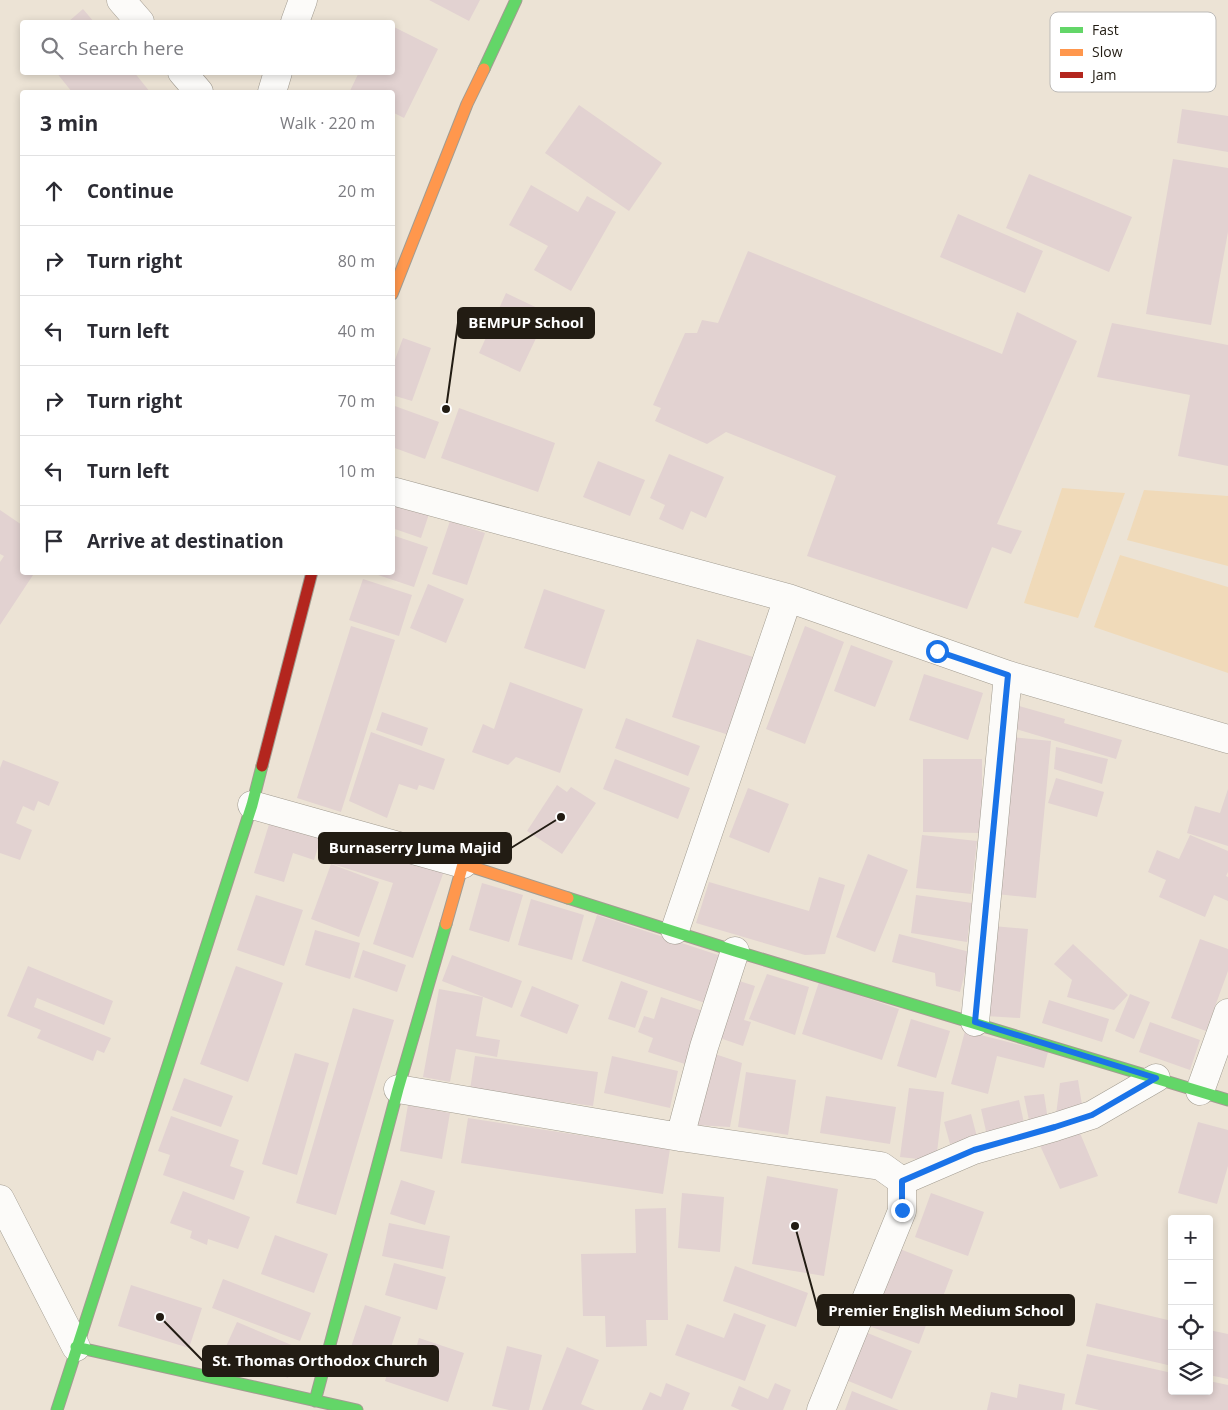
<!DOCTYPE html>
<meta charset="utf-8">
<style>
:root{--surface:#fff;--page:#f2f2f3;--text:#2b2b33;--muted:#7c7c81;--line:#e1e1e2}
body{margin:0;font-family:"Open Sans",sans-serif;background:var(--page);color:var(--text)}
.controls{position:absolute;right:15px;bottom:15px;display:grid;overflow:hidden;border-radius:5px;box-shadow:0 2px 8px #0003}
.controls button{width:45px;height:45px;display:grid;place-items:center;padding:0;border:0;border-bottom:1px solid var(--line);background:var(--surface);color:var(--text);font:25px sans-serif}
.stop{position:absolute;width:15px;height:15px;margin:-11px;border:4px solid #1a73e8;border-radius:50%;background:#fff}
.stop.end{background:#1a73e8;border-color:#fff;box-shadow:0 1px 5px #0008}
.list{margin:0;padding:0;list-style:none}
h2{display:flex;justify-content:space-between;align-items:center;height:65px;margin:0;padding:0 20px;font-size:21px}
h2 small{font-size:16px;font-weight:400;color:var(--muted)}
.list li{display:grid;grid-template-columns:32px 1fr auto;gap:15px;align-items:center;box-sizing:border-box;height:70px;padding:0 20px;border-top:1px solid var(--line)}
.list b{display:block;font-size:19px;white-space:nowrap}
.list em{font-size:16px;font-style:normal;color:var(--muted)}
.icon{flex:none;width:28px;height:28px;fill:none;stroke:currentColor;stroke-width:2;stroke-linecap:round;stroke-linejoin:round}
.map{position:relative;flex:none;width:1228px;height:1410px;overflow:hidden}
.search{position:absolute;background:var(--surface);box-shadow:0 2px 8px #0003;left:20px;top:20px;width:375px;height:55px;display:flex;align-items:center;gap:12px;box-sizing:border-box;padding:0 18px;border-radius:5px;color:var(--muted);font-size:19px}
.panel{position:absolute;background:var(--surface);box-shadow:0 2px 8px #0003;left:20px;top:90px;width:375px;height:485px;border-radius:5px}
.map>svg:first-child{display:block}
.green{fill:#f0dab9}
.building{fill:#e2d2d1}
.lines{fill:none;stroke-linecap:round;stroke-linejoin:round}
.street-casing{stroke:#a29c91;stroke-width:29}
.fast-casing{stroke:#a29c91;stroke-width:13}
.slow-casing{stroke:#a29c91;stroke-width:13}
.jam-casing{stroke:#a29c91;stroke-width:13}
.street{stroke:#fcfbf9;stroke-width:28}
.fast{stroke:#63d668;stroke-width:11}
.slow{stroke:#ff974d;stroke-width:11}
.jam{stroke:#b3261e;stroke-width:11}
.route{stroke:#1a73e8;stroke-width:6}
.key{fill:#fff;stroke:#bdbbb8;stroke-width:1}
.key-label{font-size:14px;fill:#221c13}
.leader{fill:none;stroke:#221c13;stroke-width:2}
.callout-dot{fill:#221c13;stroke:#fff;stroke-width:2}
.callout{fill:#221c13;stroke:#221c13;stroke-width:2}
.callout-label{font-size:15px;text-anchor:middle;font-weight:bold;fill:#fff}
</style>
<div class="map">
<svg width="1228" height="1410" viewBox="0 0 1228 1410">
<rect width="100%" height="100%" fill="#ece3d5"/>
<path class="green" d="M1062 488 1125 493 1078 618 1024 603Z
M1144 490 1228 496V566L1127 540Z
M1120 555 1228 587V673L1094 627Z"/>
<path class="building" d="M429 0H480L469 21Z
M83 9 94 22H68Z
M392 26 438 49 404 118 392 112V92H353L350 91 359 72H392Z
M56 72H134L150 92H72Z
M579 105 662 163 629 211 545 153Z
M1182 109 1228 116V152L1177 143Z
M1173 159 1228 168V232L1211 325 1146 314Z
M1029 174 1132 217 1109 272 1006 228Z
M531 185 578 212 587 196 616 212 571 291 534 270 548 246 509 225Z
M958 214 1043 251 1025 293 940 257Z
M748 251 1002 354 1017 312 1077 341 997 524 1022 531 1011 554 992 547 967 609 807 556 836 476 726 432 707 444 655 421 661 408 653 405 685 333H697L702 320 718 323Z
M506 293 548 313 520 372 479 353Z
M1112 323 1228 345V466L1178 456 1190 395 1097 377Z
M403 338 431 348 412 401 392 395V368Z
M392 405 439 422 425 459 392 447Z
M459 408 555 443 538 492 441 458Z
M669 454 724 477 706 518 691 511 683 530 659 519 665 505 650 498Z
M598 461 645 480 630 516 583 497Z
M392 498 430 511 421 538 392 528Z
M0 510 22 525V572H35L0 625V562L4 556 0 554Z
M450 521 485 533 467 585 432 574Z
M392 535 428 547 414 587 372 573 392 572Z
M363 579 412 595 399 636 349 620Z
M428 584 464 599 446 643 410 628Z
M544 589 605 610 585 669 524 648Z
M351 626 395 640 341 812 297 798Z
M805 626 844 642 805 744 766 729Z
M697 639 753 657 729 735 672 717Z
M851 645 893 661 875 707 834 691Z
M924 674 983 693 968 740 909 720Z
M510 682 583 709 560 773 516 757 508 765 472 752 483 724 494 729Z
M1019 706 1065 719 1064 723 1122 740 1116 759 1013 728Z
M382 712 428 728 422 746 376 730Z
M626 718 700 746 688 776 615 748Z
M371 732 445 759 434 790 419 785 417 790 399 784 387 818 349 801Z
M1011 737 1051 741 1036 898 996 894Z
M1056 747 1108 759 1102 784 1054 769Z
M615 759 690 788 678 819 603 789Z
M923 759H982V833L923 832Z
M3 760 59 782 49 806 38 801 34 811 23 806 16 823 32 830 20 860 0 853V768Z
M1056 778 1104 792 1097 817 1048 803Z
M557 785 567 792 571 787 596 803 562 854 527 831Z
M748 788 789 804 769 853 729 837Z
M1228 789V846L1187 833 1195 806 1220 813Z
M271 818 322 835 314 860 293 853 284 882 254 873Z
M922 835 977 841 971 894 916 888Z
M1190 835 1228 851V872L1226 876 1228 877V901L1214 895 1205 917 1159 897 1166 880 1148 872 1157 850 1179 859Z
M333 838 444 871 413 958 373 944 393 883 326 862Z
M868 854 908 870 875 952 836 937Z
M331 864 379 882 359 937 311 919Z
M819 877 845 885 825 954 805 955 696 923 709 882 809 911Z
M482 883 523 895 509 942 469 930Z
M256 895 303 910 284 966 237 950Z
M916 895 972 903 967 942 911 933Z
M531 899 584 915 572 960 518 945Z
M597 915 721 956 705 1003 582 961Z
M993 926 1028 929 1020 1018 986 1016Z
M315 930 360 943 350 979 305 965Z
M899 934 970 952 960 992 936 986 935 973 892 962Z
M1200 939 1228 949V971L1206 1031 1171 1018Z
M1073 944 1128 995 1114 1010 1067 997 1072 980 1054 964Z
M363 950 406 965 397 992 354 977Z
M452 955 522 981 512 1008 442 981Z
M28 966 113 1001 104 1025 37 998 34 1007 111 1038 104 1053 97 1050 93 1061 37 1038 41 1030 7 1016Z
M236 966 283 983 248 1082 200 1064Z
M767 974 809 987 795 1035 749 1019Z
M733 979 755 986 744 1020 751 1022 743 1046 714 1036Z
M621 981 648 991 635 1028 608 1019Z
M819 982 899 1009 882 1060 802 1034Z
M532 986 579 1005 567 1034 520 1016Z
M439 989 483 997 476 1036 500 1040 497 1057 456 1049 450 1082 423 1077Z
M1130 994 1150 1002 1134 1039 1115 1031Z
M661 997 706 1012 688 1065 648 1052 653 1038 638 1032 644 1016 654 1019Z
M1049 1000 1109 1019 1102 1042 1042 1023Z
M353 1008 394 1020 336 1215 296 1203Z
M911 1019 950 1031 936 1078 897 1066Z
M1150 1022 1200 1040 1190 1070 1139 1052Z
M965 1031 1048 1052 1044 1068 997 1056 988 1094 951 1084Z
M709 1052 742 1063 730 1127 696 1125Z
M295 1053 329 1063 297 1175 262 1164Z
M475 1056 598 1072 593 1106 470 1090Z
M612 1056 678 1071 670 1108 604 1093Z
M746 1072 796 1080 788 1135 738 1127Z
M184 1078 233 1096 221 1127 172 1110Z
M1078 1080 1083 1111 1056 1115 1060 1083Z
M909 1088 944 1092 936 1161 900 1157Z
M1044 1094 1048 1120 1030 1125 1024 1096Z
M826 1096 896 1107 890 1144 820 1133Z
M1019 1100 1026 1132 988 1140 981 1109Z
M408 1105 450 1113 442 1159 400 1151Z
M971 1114 977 1137 950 1144 944 1122Z
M171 1116 239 1140 230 1166 244 1171 234 1200 163 1175 170 1155 158 1151Z
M468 1118 670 1149 663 1194 461 1163Z
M1198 1122 1228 1130V1166L1217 1204 1178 1193Z
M1077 1126 1098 1176 1060 1189 1037 1139Z
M767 1176 838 1189 824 1276 752 1264Z
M401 1180 435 1191 425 1225 390 1214Z
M183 1191 250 1217 238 1249 208 1239 207 1245 190 1238 192 1231 170 1223Z
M682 1193 724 1197 720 1252 678 1248Z
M931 1193 984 1212 968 1256 915 1237Z
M666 1208 668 1320H646L647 1346 606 1347 605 1316H583L581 1254 636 1253 635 1209Z
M389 1223 450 1236 443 1269 382 1256Z
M275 1235 328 1254 314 1293 261 1274Z
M900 1249 953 1270 936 1315 883 1294Z
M394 1263 446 1277 437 1310 385 1295Z
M735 1266 808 1293 796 1327 723 1301Z
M223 1279 311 1313 300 1341 212 1308Z
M131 1285 202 1308 189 1348 118 1326Z
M875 1301 928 1320 919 1344 866 1325Z
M1096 1303 1172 1321V1366L1086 1346Z
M365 1305 401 1317 384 1368 348 1356Z
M734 1313 766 1325 745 1381 675 1355 687 1324 724 1338Z
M237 1322 301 1349 288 1378 224 1351Z
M1209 1330 1228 1334V1379L1209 1375Z
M865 1332 912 1351 892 1399 846 1380Z
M419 1338 464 1353 448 1402 385 1381 393 1356 412 1363Z
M507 1346 542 1355 529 1410H509L492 1406Z
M567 1347 599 1360 581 1404 595 1410H542Z
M1087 1354 1172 1373V1391H1209V1381L1228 1385V1410H1099L1075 1404Z
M666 1383 690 1393 683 1410H642L650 1392 661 1397Z
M775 1383 791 1390 783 1410H740L731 1406 739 1386 768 1399Z
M1019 1384 1065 1394 1062 1410H987L991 1392 1017 1398Z
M852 1391 899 1410H845Z"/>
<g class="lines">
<defs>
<path id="street" d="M121 0 140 22
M295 22 303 0
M182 72 199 92
M272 92 278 72
M392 491 788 598 1008 675 1228 739
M252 805 463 864
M675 930 788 598
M975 1022 1008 675
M398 1089 680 1137 881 1166 902 1181
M1200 1091 1228 1013
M680 1137 704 1047 735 951
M902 1181 974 1150 1055 1127 1092 1115 1156 1078
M0 1199 76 1347
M821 1410 902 1211V1181"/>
<path id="fast" d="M484 69 516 0
M568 898 735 951 1228 1100
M76 1347 357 1410
M315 1401 398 1089 446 924
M57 1410 252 805 262 766"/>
<path id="slow" d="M392 294 467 104 484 69
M446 924 463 864 568 898"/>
<path id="jam" d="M262 766 312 572"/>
</defs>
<use href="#street" class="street-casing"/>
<use href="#fast" class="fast-casing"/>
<use href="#slow" class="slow-casing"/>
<use href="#jam" class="jam-casing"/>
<use href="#street" class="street"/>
<use href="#fast" class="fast"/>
<use href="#slow" class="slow"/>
<use href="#jam" class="jam"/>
</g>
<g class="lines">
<path class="route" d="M902 1210V1181L974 1150 1055 1127 1092 1115 1156 1078 975 1022 1008 675 937 651"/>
</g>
<rect x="1050" y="12" width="166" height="80" rx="8" class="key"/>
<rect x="1060" y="27" width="23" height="6" fill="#63d668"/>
<rect x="1060" y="49" width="23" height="7" fill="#ff974d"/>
<rect x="1060" y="72" width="23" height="6" fill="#b3261e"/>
<g class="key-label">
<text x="1092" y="35">Fast</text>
<text x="1092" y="57">Slow</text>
<text x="1092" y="80">Jam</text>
</g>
<path class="leader" d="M446 409L458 323M561 817L511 848M795 1226L818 1310M160 1317L203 1361"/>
<g class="callout-dot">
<circle cx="446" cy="409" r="5"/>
<circle cx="561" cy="817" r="5"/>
<circle cx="795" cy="1226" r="5"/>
<circle cx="160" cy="1317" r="5"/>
</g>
<g class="callout">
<rect x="458" y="308" width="136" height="30" rx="5"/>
<rect x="319" y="833" width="192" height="30" rx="5"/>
<rect x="818" y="1295" width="256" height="30" rx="5"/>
<rect x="203" y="1346" width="235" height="30" rx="5"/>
</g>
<g class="callout-label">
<text x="526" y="328">BEMPUP School</text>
<text x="415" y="853">Burnaserry Juma Majid</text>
<text x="946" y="1316">Premier English Medium School</text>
<text x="320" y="1366">St. Thomas Orthodox Church</text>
</g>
</svg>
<div class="controls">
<button>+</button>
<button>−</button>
<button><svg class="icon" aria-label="locate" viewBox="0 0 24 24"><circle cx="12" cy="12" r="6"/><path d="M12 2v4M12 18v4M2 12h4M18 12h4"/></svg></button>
<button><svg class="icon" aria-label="layers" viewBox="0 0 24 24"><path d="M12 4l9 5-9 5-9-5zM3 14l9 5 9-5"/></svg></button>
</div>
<div class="stop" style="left:937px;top:651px"></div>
<div class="stop end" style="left:902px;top:1210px"></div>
<div class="search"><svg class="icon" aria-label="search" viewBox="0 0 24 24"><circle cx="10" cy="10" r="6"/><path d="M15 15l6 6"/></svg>Search here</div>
<section class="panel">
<h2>3 min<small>Walk · 220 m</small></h2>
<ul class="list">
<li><svg class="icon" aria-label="ahead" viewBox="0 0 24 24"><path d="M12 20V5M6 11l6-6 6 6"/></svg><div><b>Continue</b></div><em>20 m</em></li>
<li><svg class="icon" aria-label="right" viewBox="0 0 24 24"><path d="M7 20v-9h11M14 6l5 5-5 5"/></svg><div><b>Turn right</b></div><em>80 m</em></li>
<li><svg class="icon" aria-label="left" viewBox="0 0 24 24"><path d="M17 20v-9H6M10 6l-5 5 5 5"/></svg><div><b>Turn left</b></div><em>40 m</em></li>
<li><svg class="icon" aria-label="right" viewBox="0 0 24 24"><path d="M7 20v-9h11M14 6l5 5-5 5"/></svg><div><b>Turn right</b></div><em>70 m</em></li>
<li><svg class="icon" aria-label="left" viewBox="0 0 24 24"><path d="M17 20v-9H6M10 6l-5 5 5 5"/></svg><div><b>Turn left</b></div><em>10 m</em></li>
<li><svg class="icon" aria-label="arrive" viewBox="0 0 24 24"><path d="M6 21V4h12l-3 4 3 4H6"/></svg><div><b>Arrive at destination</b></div></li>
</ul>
</section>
</div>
